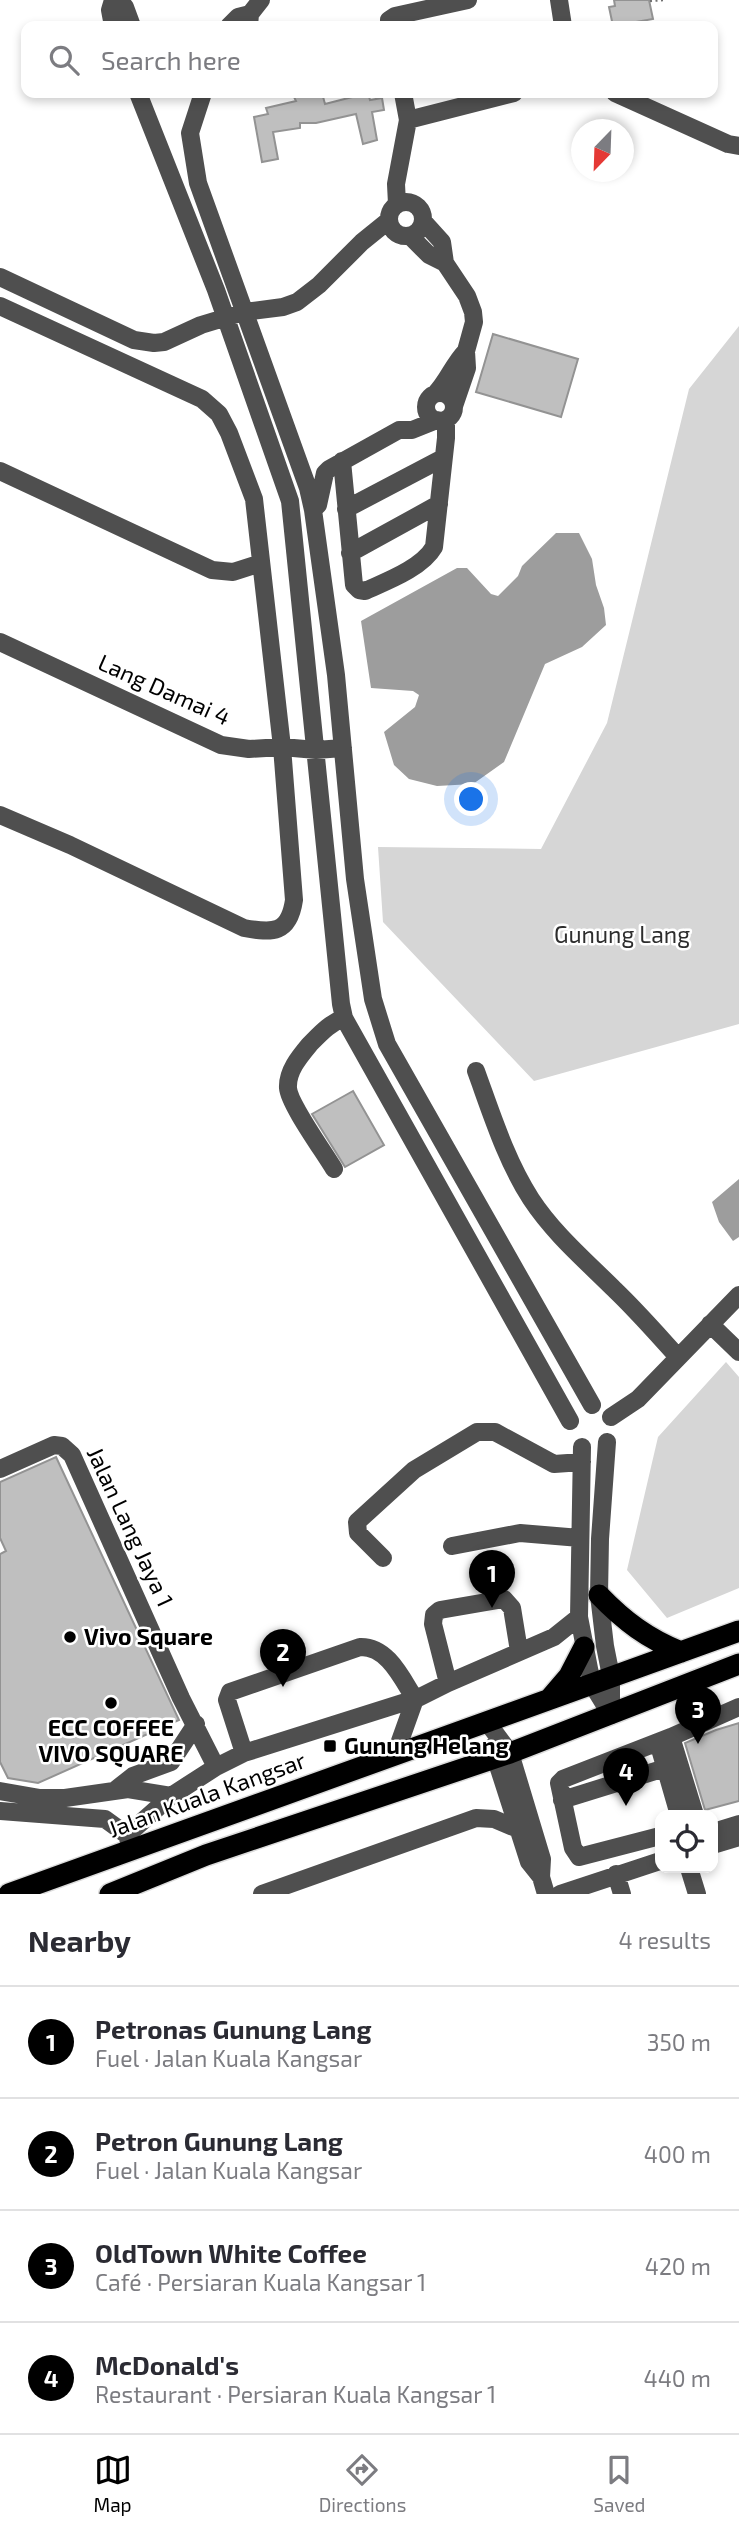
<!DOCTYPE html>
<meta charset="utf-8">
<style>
:root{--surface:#fff;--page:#f2f2f3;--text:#2b2b33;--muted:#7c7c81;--line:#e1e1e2;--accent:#000}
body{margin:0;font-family:"Exo 2",sans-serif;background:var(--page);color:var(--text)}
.controls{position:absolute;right:21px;bottom:21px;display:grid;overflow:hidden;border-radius:14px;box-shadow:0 4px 10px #0003}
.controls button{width:63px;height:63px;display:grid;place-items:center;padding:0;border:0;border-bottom:2px solid var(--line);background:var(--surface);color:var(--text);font:35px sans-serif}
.compass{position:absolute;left:571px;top:119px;width:63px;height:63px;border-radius:50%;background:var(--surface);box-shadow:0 4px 10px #0003;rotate:203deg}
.you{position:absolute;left:472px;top:800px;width:24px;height:24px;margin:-18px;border:5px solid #fff;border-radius:50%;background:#1a73e8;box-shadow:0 0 0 10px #1a73e833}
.badge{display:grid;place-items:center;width:46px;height:46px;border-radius:50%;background:var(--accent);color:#fff;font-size:23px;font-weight:700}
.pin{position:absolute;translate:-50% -58px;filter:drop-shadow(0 2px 4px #0008)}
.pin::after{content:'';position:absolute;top:37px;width:24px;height:21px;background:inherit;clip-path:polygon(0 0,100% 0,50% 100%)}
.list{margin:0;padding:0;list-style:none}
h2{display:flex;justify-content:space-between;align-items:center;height:91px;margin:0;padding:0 28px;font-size:30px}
h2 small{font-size:23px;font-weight:400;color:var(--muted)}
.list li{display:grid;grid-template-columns:46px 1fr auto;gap:21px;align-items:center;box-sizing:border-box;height:112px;padding:0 28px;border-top:2px solid var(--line)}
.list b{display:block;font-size:26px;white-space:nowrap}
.list p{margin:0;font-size:23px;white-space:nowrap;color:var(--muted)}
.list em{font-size:23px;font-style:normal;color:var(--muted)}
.icon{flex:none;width:38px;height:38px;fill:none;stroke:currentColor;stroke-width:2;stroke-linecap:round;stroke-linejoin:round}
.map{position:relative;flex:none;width:739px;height:1894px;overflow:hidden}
.search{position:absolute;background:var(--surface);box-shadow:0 4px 10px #0003;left:21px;right:21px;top:21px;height:77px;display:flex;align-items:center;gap:18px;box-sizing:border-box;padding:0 24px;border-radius:14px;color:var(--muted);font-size:26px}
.sheet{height:539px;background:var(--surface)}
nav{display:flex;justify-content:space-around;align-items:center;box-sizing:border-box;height:98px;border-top:2px solid var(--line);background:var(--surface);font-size:19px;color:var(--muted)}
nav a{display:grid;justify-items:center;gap:4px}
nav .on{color:var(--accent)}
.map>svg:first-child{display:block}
.green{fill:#d6d6d6}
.water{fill:#9d9d9d}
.building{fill:#bfbfbf;stroke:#939393;stroke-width:2}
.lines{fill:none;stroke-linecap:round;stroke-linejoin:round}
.highway-casing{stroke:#dbdbdb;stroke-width:24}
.path{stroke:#717171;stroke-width:2.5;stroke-dasharray:2 3.5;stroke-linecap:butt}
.minor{stroke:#4f4f4f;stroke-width:18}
.highway{stroke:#000;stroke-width:21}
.poi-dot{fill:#000;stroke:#fff;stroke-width:2.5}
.labels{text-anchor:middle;stroke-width:5;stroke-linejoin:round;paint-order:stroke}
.street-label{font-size:23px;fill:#000;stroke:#fff}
.park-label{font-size:23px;fill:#2d2d2d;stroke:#fff}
.poi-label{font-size:23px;font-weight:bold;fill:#000;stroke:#fff;text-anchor:start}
</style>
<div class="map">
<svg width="739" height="1894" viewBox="0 0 739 1894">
<rect width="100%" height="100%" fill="#fff"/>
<path class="green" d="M739 326V1024L534 1081 383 922 378 847 541 849 607 723 689 389Z
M726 1362 739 1377V1588L667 1618 627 1570 658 1437Z"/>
<path class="water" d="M556 533H579L592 559 596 585 604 608 606 625 582 647 545 664 504 762 473 784 437 786 409 779 394 765 384 732 415 707 419 695 413 691 371 688 361 621 457 568H467L491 594 498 596 518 576 522 566Z
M739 1179V1237L733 1241 719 1222 712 1202Z"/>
<path class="building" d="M614 0H649L653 19 613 26 609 7 615 6Z
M308 93H322L325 104 368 93 370 100 382 98 384 110 372 112 377 140 363 144 356 114 316 123H300V128L273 132 278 159 262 162 254 117 268 114 266 108 296 101 294 97Z
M493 334 578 359 561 417 476 392Z
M353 1091 384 1145 345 1167 312 1114Z
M56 1457 179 1720 38 1783 8 1778 0 1762V1554L6 1551 0 1538V1482Z
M739 1723V1801L705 1810 685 1743 716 1730Z"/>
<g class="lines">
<defs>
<path id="highway" d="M599 1595C624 1621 648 1639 681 1652
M551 1697 569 1676 584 1647
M9 1894 739 1631
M110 1894 206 1855 510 1753 739 1664"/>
</defs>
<use href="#highway" class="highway-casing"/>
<path class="path" d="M650 1 664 0"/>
<path class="minor" d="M119 0 125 7 132 26
M559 0 563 26
M113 26 110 10 113 0
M229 26 238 17 250 14
M249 26 250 14 261 0
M390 26 389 20 395 16 468 0
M138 93 216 290 290 501 341 1004 344 1018 570 1421
M203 93 190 133 198 183 308 488 313 510 336 675 355 879 373 999 387 1044 592 1405
M615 93 728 144 739 146
M408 120 514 93
M389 219a17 17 0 1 1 34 0a17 17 0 1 1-34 0Z
M397 204 396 184 408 120 403 93
M423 221 442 242 445 263 467 296 473 312 474 322 466 351 467 368 454 406
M410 236 429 255 445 263
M0 277 134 340 154 343 164 342 201 325 244 312 283 307 297 302 319 285 362 242 388 221
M0 306 202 399 219 414 229 433 254 499 282 747 294 900C289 934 273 933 244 928L70 845 0 815
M426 407a14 14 0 1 1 28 0a14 14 0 1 1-28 0Z
M435 394C448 381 453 364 466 351
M342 461 354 585 359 590 365 591C387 581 422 568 434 547L446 438V420
M0 471 212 570 233 572 261 563
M346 509 443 458
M313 510 318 505 325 473 329 469 399 430H412L437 420
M350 553 439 504
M0 642 221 745 249 749 282 747 316 750 343 748
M476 1071C492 1115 506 1160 531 1199 554 1234 586 1261 615 1290 637 1311 657 1334 678 1357
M334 1169C324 1152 289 1104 288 1088 287 1071 300 1056 310 1044 321 1033 330 1023 344 1018
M710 1324 739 1352
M611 1417 638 1399 739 1295
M607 1442 600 1539 599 1595 605 1646 611 1676V1715
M582 1447 579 1617 592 1684 611 1715
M0 1469 54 1445 62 1446 72 1455 181 1698 216 1767
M452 1546 520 1533 580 1538
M383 1558 358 1533 357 1522 414 1470 477 1432H495L554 1464 582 1462
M448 1683 433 1624 434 1615 440 1610 504 1599 512 1608 519 1651
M487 1722 510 1753 542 1859 541 1877 546 1894
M671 1737 695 1815
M658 1742 679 1815
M492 1747 529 1862 541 1877
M244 1753 227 1700 230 1692 360 1647C388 1646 402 1679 415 1699
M395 1755 415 1699
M0 1791 40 1798H65L128 1789 171 1796
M114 1791 133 1776 171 1762 196 1724
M562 1800 665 1768
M0 1811 105 1819 127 1835 130 1845
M713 1832 739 1824
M127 1835 171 1796 216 1767 244 1753 418 1698 448 1683 554 1637 579 1617
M660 1836 579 1857 573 1848 559 1783 563 1779 671 1737 739 1707
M713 1845 739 1837
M689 1868 697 1894
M616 1874 622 1894
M262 1894 476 1818 494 1819 518 1829
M560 1894 660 1861"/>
<use href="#highway" class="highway"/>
</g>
<g class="poi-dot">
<circle cx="70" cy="1637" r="7"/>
<circle cx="111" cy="1703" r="7"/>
<rect x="323" y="1739" width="14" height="14" rx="3.5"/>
</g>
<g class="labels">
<g class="street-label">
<text transform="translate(164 690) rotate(24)" y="8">Lang Damai 4</text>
<text transform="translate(130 1527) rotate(65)" y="8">Jalan Lang Jaya 1</text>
<text transform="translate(207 1795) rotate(-20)" y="8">Jalan Kuala Kangsar</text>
</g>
<g class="park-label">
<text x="622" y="943">Gunung Lang</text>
</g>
<g class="poi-label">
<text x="84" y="1645">Vivo Square</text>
<text x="111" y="1736" text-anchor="middle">ECC COFFEE<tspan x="111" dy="26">VIVO SQUARE</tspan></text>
<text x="344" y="1754">Gunung Helang</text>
</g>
</g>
</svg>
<div class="controls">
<button><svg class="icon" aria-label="locate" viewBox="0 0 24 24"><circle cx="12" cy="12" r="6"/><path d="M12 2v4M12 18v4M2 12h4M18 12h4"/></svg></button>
</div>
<svg class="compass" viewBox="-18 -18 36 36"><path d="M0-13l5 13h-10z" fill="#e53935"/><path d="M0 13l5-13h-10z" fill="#7c7c81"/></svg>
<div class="you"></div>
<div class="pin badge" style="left:492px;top:1608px">1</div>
<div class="pin badge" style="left:283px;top:1687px">2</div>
<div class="pin badge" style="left:698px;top:1744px">3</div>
<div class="pin badge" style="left:626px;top:1806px">4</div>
<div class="search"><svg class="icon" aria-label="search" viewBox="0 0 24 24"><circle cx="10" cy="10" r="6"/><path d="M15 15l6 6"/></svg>Search here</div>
</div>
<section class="sheet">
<h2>Nearby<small>4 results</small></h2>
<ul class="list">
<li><span class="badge">1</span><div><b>Petronas Gunung Lang</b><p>Fuel · Jalan Kuala Kangsar</p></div><em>350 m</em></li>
<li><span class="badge">2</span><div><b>Petron Gunung Lang</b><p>Fuel · Jalan Kuala Kangsar</p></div><em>400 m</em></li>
<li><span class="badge">3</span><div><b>OldTown White Coffee</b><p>Café · Persiaran Kuala Kangsar 1</p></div><em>420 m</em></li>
<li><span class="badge">4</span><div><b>McDonald's</b><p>Restaurant · Persiaran Kuala Kangsar 1</p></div><em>440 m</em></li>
</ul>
</section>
<nav>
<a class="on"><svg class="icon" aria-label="map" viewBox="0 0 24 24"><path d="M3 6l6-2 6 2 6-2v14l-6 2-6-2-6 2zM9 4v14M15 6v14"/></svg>Map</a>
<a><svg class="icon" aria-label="directions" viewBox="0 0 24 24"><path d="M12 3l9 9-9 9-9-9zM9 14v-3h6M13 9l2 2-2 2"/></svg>Directions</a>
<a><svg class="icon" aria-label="saved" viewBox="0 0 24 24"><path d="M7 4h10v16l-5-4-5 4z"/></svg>Saved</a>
</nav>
